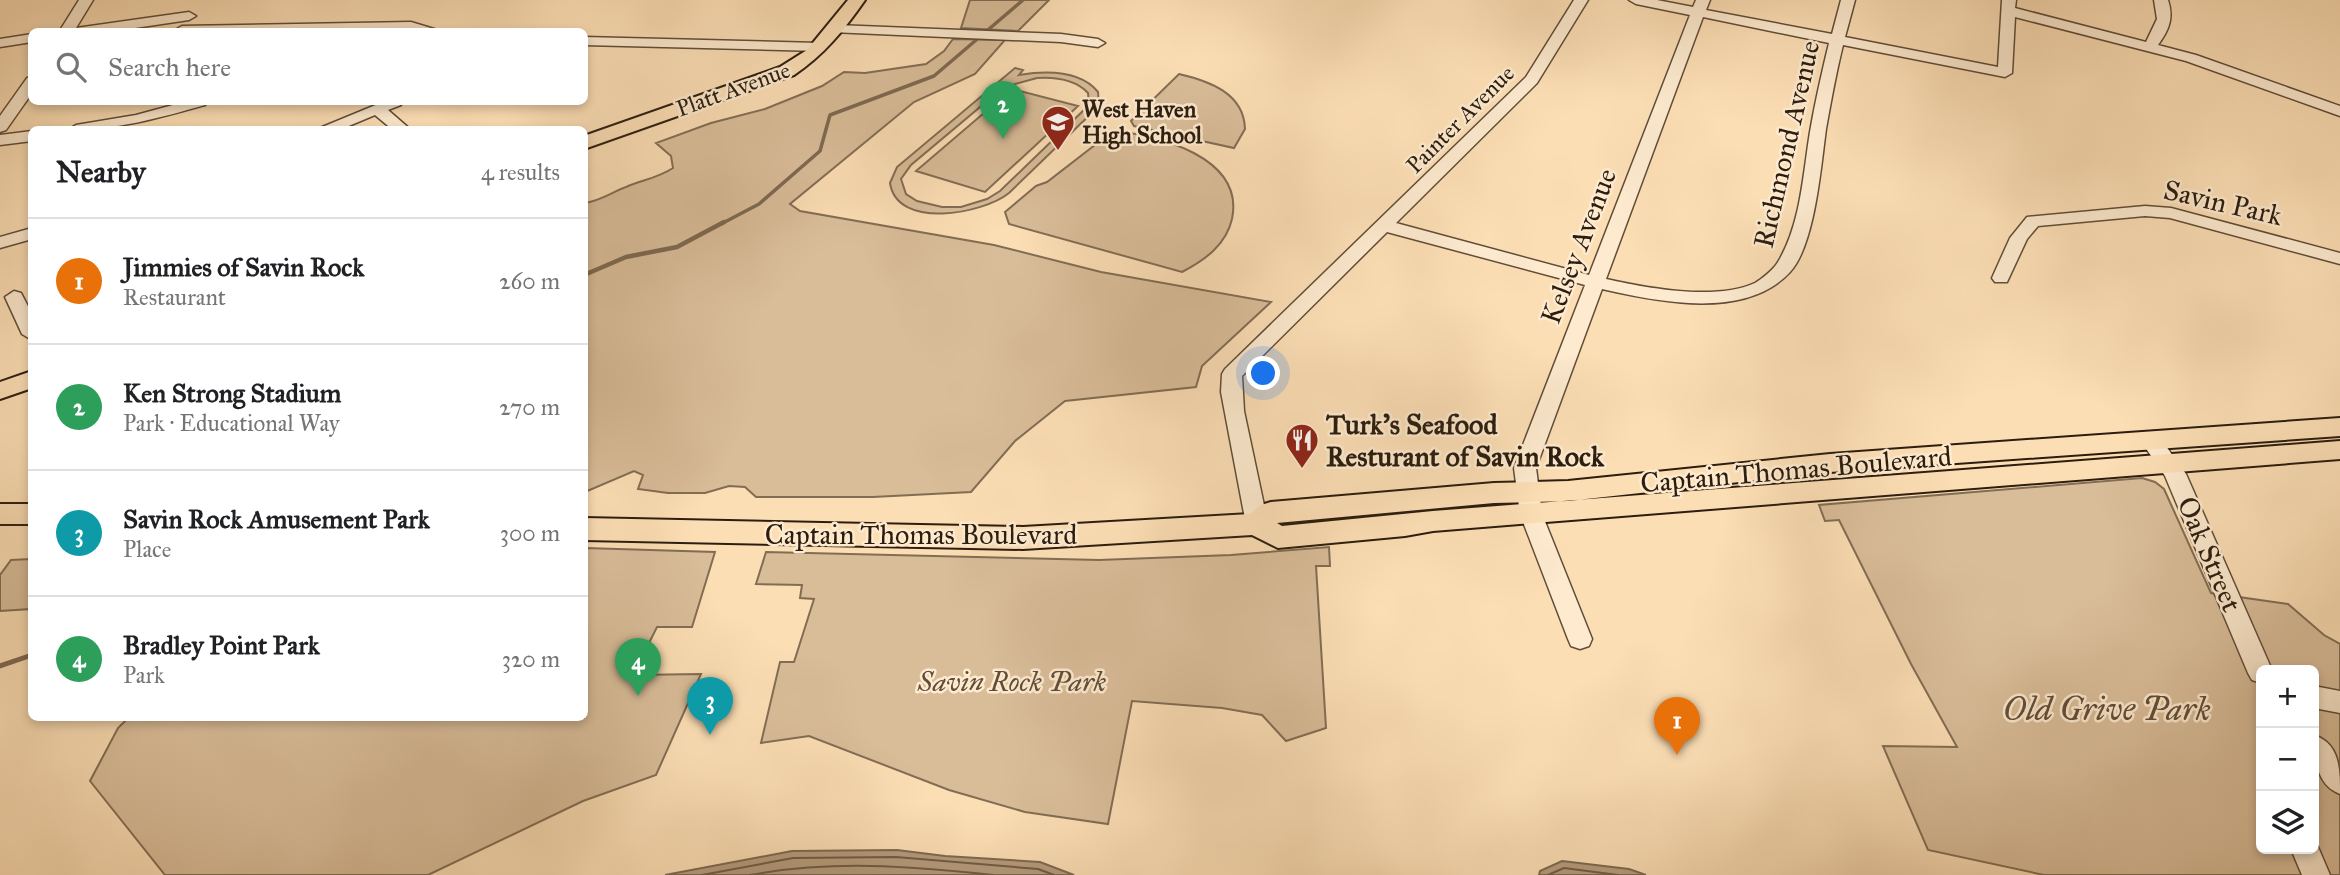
<!DOCTYPE html>
<meta charset="utf-8">
<style>
:root{--surface:#fff;--page:#f6f6f6;--text:#202124;--muted:#757577;--line:#e0e0e0;--accent:#8f2418}
body{margin:0;font-family:"IM FELL Great Primer",serif;background:var(--page);color:var(--text)}
.controls{position:absolute;right:21px;bottom:21px;display:grid;overflow:hidden;border-radius:10px;box-shadow:0 4px 10px #0003}
.controls button{width:63px;height:63px;display:grid;place-items:center;padding:0;border:0;border-bottom:2px solid var(--line);background:var(--surface);color:var(--text);font:35px sans-serif}
.you{position:absolute;left:1264px;top:374px;width:24px;height:24px;margin:-18px;border:5px solid #fff;border-radius:50%;background:#1a73e8;box-shadow:0 0 0 10px #1a73e833}
.badge{display:grid;place-items:center;width:46px;height:46px;border-radius:50%;background:var(--accent);color:#fff;font-size:23px;font-weight:700}
.pin{position:absolute;translate:-50% -58px;filter:drop-shadow(0 2px 4px #0008)}
.pin::after{content:'';position:absolute;top:37px;width:24px;height:21px;background:inherit;clip-path:polygon(0 0,100% 0,50% 100%)}
.list{margin:0;padding:0;list-style:none}
h2{display:flex;justify-content:space-between;align-items:center;height:91px;margin:0;padding:0 28px;font-size:30px}
h2 small{font-size:23px;font-weight:400;color:var(--muted)}
.list li{display:grid;grid-template-columns:46px 1fr auto;gap:21px;align-items:center;box-sizing:border-box;height:126px;padding:0 28px;border-top:2px solid var(--line)}
.list b{display:block;font-size:26px;white-space:nowrap}
.list p{margin:0;font-size:23px;white-space:nowrap;color:var(--muted)}
.list em{font-size:23px;font-style:normal;color:var(--muted)}
.icon{flex:none;width:38px;height:38px;fill:none;stroke:currentColor;stroke-width:2;stroke-linecap:round;stroke-linejoin:round}
.map{position:relative;flex:none;width:2340px;height:875px;overflow:hidden}
.search{position:absolute;background:var(--surface);box-shadow:0 4px 10px #0003;left:28px;top:28px;width:560px;height:77px;display:flex;align-items:center;gap:18px;box-sizing:border-box;padding:0 24px;border-radius:10px;color:var(--muted);font-size:26px}
.panel{position:absolute;background:var(--surface);box-shadow:0 4px 10px #0003;left:28px;top:126px;width:560px;height:595px;border-radius:10px}
.map>svg:first-child{display:block}
.green{fill:#d9bd99;stroke:#826d54;stroke-width:2;fill-rule:evenodd}
.water{fill:#b59c7d;stroke:#7e6951;stroke-width:2}
.lines{fill:none;stroke-linecap:round;stroke-linejoin:round}
.shore{stroke:#705c46;stroke-width:2}
.stream-far2{stroke:#7e6951;stroke-width:3.5}
.stream-far1{stroke:#7e6951;stroke-width:4.5}
.stream{stroke:#7e6951;stroke-width:5}
.minor-casing{stroke:#604d38;stroke-width:3}
.major-casing{stroke:#2c1d0f;stroke-width:4}
.minor{fill:#fdeacf;fill-rule:evenodd}
.major{fill:#fcdeb5;fill-rule:evenodd}
.labels{text-anchor:middle;stroke-width:5;stroke-linejoin:round;paint-order:stroke}
.far-street-label{font-size:23px;fill:#2c1d0f;stroke:#fdeacf}
.far-poi-label{font-size:23px;font-weight:bold;fill:#2c1d0f;stroke:#fdeacf;text-anchor:start}
.street-label{font-size:28px;fill:#2c1d0f;stroke:#fdeacf}
.poi-label{font-size:28px;font-weight:bold;fill:#2c1d0f;stroke:#fdeacf;text-anchor:start}
.park-label{font-size:28px;font-style:italic;fill:#604d38;stroke:#fdeacf}
.near-park-label{font-size:33px;font-style:italic;fill:#604d38;stroke:#fdeacf}
</style>
<div class="map">
<svg width="2340" height="875" viewBox="0 0 2340 875">
<rect width="100%" height="100%" fill="#fcdeb5"/>
<filter id="stains"><feTurbulence type="fractalNoise" baseFrequency=".00286" numOctaves="4"/><feColorMatrix values="0 0 0 0 .2 0 0 0 0 .09 0 0 0 0 .02 0 0 0 .5 -.17"/></filter>
<radialGradient id="worn" r=".72"><stop offset=".6" stop-color="#630" stop-opacity="0"/><stop offset="1" stop-color="#630" stop-opacity=".3"/></radialGradient>
<path class="green" d="M970 0H1049L1018 31 961 28Z
M953 39 1005 40 975 74 914 102 790 204 800 211 994 245 1101 272 1271 302 1202 366 1196 387 1065 401 1015 441 971 492 873 497H756L745 487 729 486 705 493H668L638 489 643 475 634 471 585 492V203C602 200 610 193 626 187 642 180 658 178 673 168L671 156 656 143 711 123 765 109 822 86 844 72 865 73 926 64 944 51Z
M1015 68 1023 70 1019 75C1044 71 1079 69 1098 92L1099 106 1009 193C983 214 897 230 890 183L897 167ZM1037 78C1055 77 1075 79 1088 93L1089 105 1000 191 987 199 961 207H942L917 201 906 194 901 179 911 165 1004 87Z
M1179 74C1209 81 1244 93 1245 129L1234 148 1134 126 1131 121Z
M1012 89 1078 106 985 192 916 171Z
M1113 131C1158 135 1245 157 1232 219 1226 245 1205 260 1182 272L1009 224 1005 212 1036 186 1047 182Z
M2142 478 2155 482 2164 489 2211 593 2288 604 2324 635 2340 644V875H2044L1928 850 1883 746 1957 747 1911 664 1839 520 1825 521 1819 505ZM2261 670H2314V849H2261Z
M1329 547 1330 566H1316L1326 728 1286 741 1262 715 1222 708 1132 701 1108 824 1025 812 949 790 809 736 761 743 780 662H794L814 599 800 598 802 585 756 584 766 552 1099 560 1231 555Z
M585 548 715 552 692 627H657L633 675 701 674 656 775 583 801 428 875H165L90 781 118 728 128 718H584Z
M31 559V609L0 611V575L11 560Z"/>
<path class="water" d="M897 850 945 856 1040 862 1074 875H665L792 851Z
M1562 861 1629 869 1646 875H1539L1540 871Z"/>
<g class="lines">
<path class="shore" d="M702 875 793 858 896 857 1038 869 1054 875
M750 875C832 860 910 866 993 875
M1548 875 1564 868 1618 875"/>
<path class="stream-far2" d="M721 224 759 204 820 151 830 115 934 76 1023 0"/>
<path class="stream-far1" d="M584 275 626 257 677 247 724 222"/>
<path class="stream" d="M0 666 32 655"/>
<defs>
<path id="minor" d="M79 0H93L76 28 189 12 196 16 189 20 108 32H59Z
M1574 0H1588L1537 83 1396 223 1589 275 1690 15 1636 4 1629 0H1657L1693 7 1696 0H1710L1706 10 1832 34 1841 0H1855L1845 37 1998 67 2002 0H2016L2015 8 2146 42 2157 19 2154 0H2168C2174 18 2169 30 2158 45L2196 55 2340 106V116L2186 61 2015 17 2012 73 2005 77 1843 45C1836 73 1831 101 1826 129 1821 165 1815 245 1790 272 1746 320 1659 302 1602 289L1536 468 1542 514 1592 639 1589 646 1580 649 1571 646 1568 639 1520 514 1514 468 1585 285 1387 232 1242 376 1244 411 1268 524 1265 530 1257 532 1249 530 1246 524 1221 392 1222 374 1225 369 1526 77ZM1703 17 1829 43C1822 72 1815 102 1810 132 1803 174 1801 224 1778 262 1774 269 1762 279 1755 283 1715 301 1647 288 1606 279Z
M411 22 444 32 175 30 182 26Z
M836 25 1061 34 1098 39 1105 43 1098 47 1061 42 831 32 829 29Z
M32 34V42L0 47V39Z
M584 37 819 43 826 47 819 51 584 45Z
M32 77V93L6 130 0 132V116L27 78Z
M184 102H208L205 105C159 118 117 130 68 130L76 125 136 115Z
M383 102H403L401 105 388 110 411 130H393L375 115 339 130H315Z
M32 131V141L0 145V135Z
M2145 206 2171 208 2340 253V264L2170 218 2145 216 2038 226 2027 239 2007 282H1995L1992 278 2010 238 2027 217Z
M32 228V239L0 248V237Z
M14 291 21 293 32 314V340L22 334 5 297Z
M2151 433 2158 435 2186 474 2272 670H2261V683L2252 680 2248 673 2165 476 2140 440 2144 435Z
M2314 686 2340 691V713L2314 708Z
M2314 735C2340 744 2340 769 2340 794 2316 785 2314 757 2314 735Z
M2314 839 2315 840 2330 875H2302L2291 849H2314Z"/>
<path id="major" d="M848 0H865C844 30 824 55 794 75L584 149V136L780 67 807 50Z
M32 371V388L0 399V382Z
M2340 418V436L1830 472 1568 501 1494 503 1277 523 1282 526 1433 511 2340 441V459L1433 531 1405 536 1278 548 1252 535 1023 549 584 540V518L1023 527 1250 514 1261 505 1271 502 1494 483 1568 481 1830 454Z
M0 504H32V524H0Z"/>
</defs>
<use href="#minor" class="minor-casing"/>
<use href="#major" class="major-casing"/>
<use href="#minor" class="minor"/>
<use href="#major" class="major"/>
</g>
<defs>
<symbol id="school-pin" viewBox="-11 -11 22 30"><path d="M0 17L-7.5 6A9.5 9.5 0 1 1 7.5 6Z" fill="#8f2418" stroke="#fdeacf"/><path d="M0-5L7-2L0 1L-7-2ZM-4 1L0 2.5L4 1V4Q0 6-4 4Z" fill="#fff"/></symbol>
<symbol id="restaurant-pin" viewBox="-11 -11 22 30"><path d="M0 17L-7.5 6A9.5 9.5 0 1 1 7.5 6Z" fill="#8f2418" stroke="#fdeacf"/><path d="M-5-6h1v4h1v-4h1v4h1v-4h1v5L-1.5 .5V6h-2V.5L-5-1ZM5-6V6H3V1.5H1.5Q1.5-4 5-6Z" fill="#fff"/></symbol>
</defs>
<g fill-rule="evenodd">
<use href="#school-pin" x="1039" y="103" width="38" height="52"/>
<use href="#restaurant-pin" x="1283" y="421" width="38" height="52"/>
</g>
<g class="labels">
<g class="far-street-label">
<text transform="translate(733 89) rotate(-20)" y="8">Platt Avenue</text>
<text transform="translate(1460 119) rotate(-45)" y="8">Painter Avenue</text>
</g>
<g class="far-poi-label">
<text x="1082" y="117">West Haven<tspan x="1082" dy="26">High School</tspan></text>
</g>
<g class="street-label">
<text transform="translate(1786 144) rotate(-77)" y="10">Richmond Avenue</text>
<text transform="translate(2223 202) rotate(13)" y="10">Savin Park</text>
<text transform="translate(1578 246) rotate(-69)" y="10">Kelsey Avenue</text>
<text transform="translate(1796 469) rotate(-5)" y="10">Captain Thomas Boulevard</text>
<text x="921" y="544">Captain Thomas Boulevard</text>
<text transform="translate(2210 554) rotate(67)" y="10">Oak Street</text>
</g>
<g class="poi-label">
<text x="1326" y="434">Turk's Seafood<tspan x="1326" dy="32">Resturant of Savin Rock</tspan></text>
</g>
<g class="park-label">
<text x="1012" y="691">Savin Rock Park</text>
</g>
<g class="near-park-label">
<text x="2107" y="720">Old Grive Park</text>
</g>
</g>
<rect width="100%" height="100%" filter="url(#stains)"/>
<rect width="100%" height="100%" fill="url(#worn)"/>
</svg>
<div class="controls">
<button>+</button>
<button>−</button>
<button><svg class="icon" aria-label="layers" viewBox="0 0 24 24"><path d="M12 4l9 5-9 5-9-5zM3 14l9 5 9-5"/></svg></button>
</div>
<div class="you"></div>
<div class="pin badge" style="left:1677px;top:755px;background:#e8710a">1</div>
<div class="pin badge" style="left:1003px;top:139px;background:#2e9e5b">2</div>
<div class="pin badge" style="left:710px;top:735px;background:#0f9aa8">3</div>
<div class="pin badge" style="left:638px;top:696px;background:#2e9e5b">4</div>
<div class="search"><svg class="icon" aria-label="search" viewBox="0 0 24 24"><circle cx="10" cy="10" r="6"/><path d="M15 15l6 6"/></svg>Search here</div>
<section class="panel">
<h2>Nearby<small>4 results</small></h2>
<ul class="list">
<li><span class="badge" style="background:#e8710a">1</span><div><b>Jimmies of Savin Rock</b><p>Restaurant</p></div><em>260 m</em></li>
<li><span class="badge" style="background:#2e9e5b">2</span><div><b>Ken Strong Stadium</b><p>Park · Educational Way</p></div><em>270 m</em></li>
<li><span class="badge" style="background:#0f9aa8">3</span><div><b>Savin Rock Amusement Park</b><p>Place</p></div><em>300 m</em></li>
<li><span class="badge" style="background:#2e9e5b">4</span><div><b>Bradley Point Park</b><p>Park</p></div><em>320 m</em></li>
</ul>
</section>
</div>
